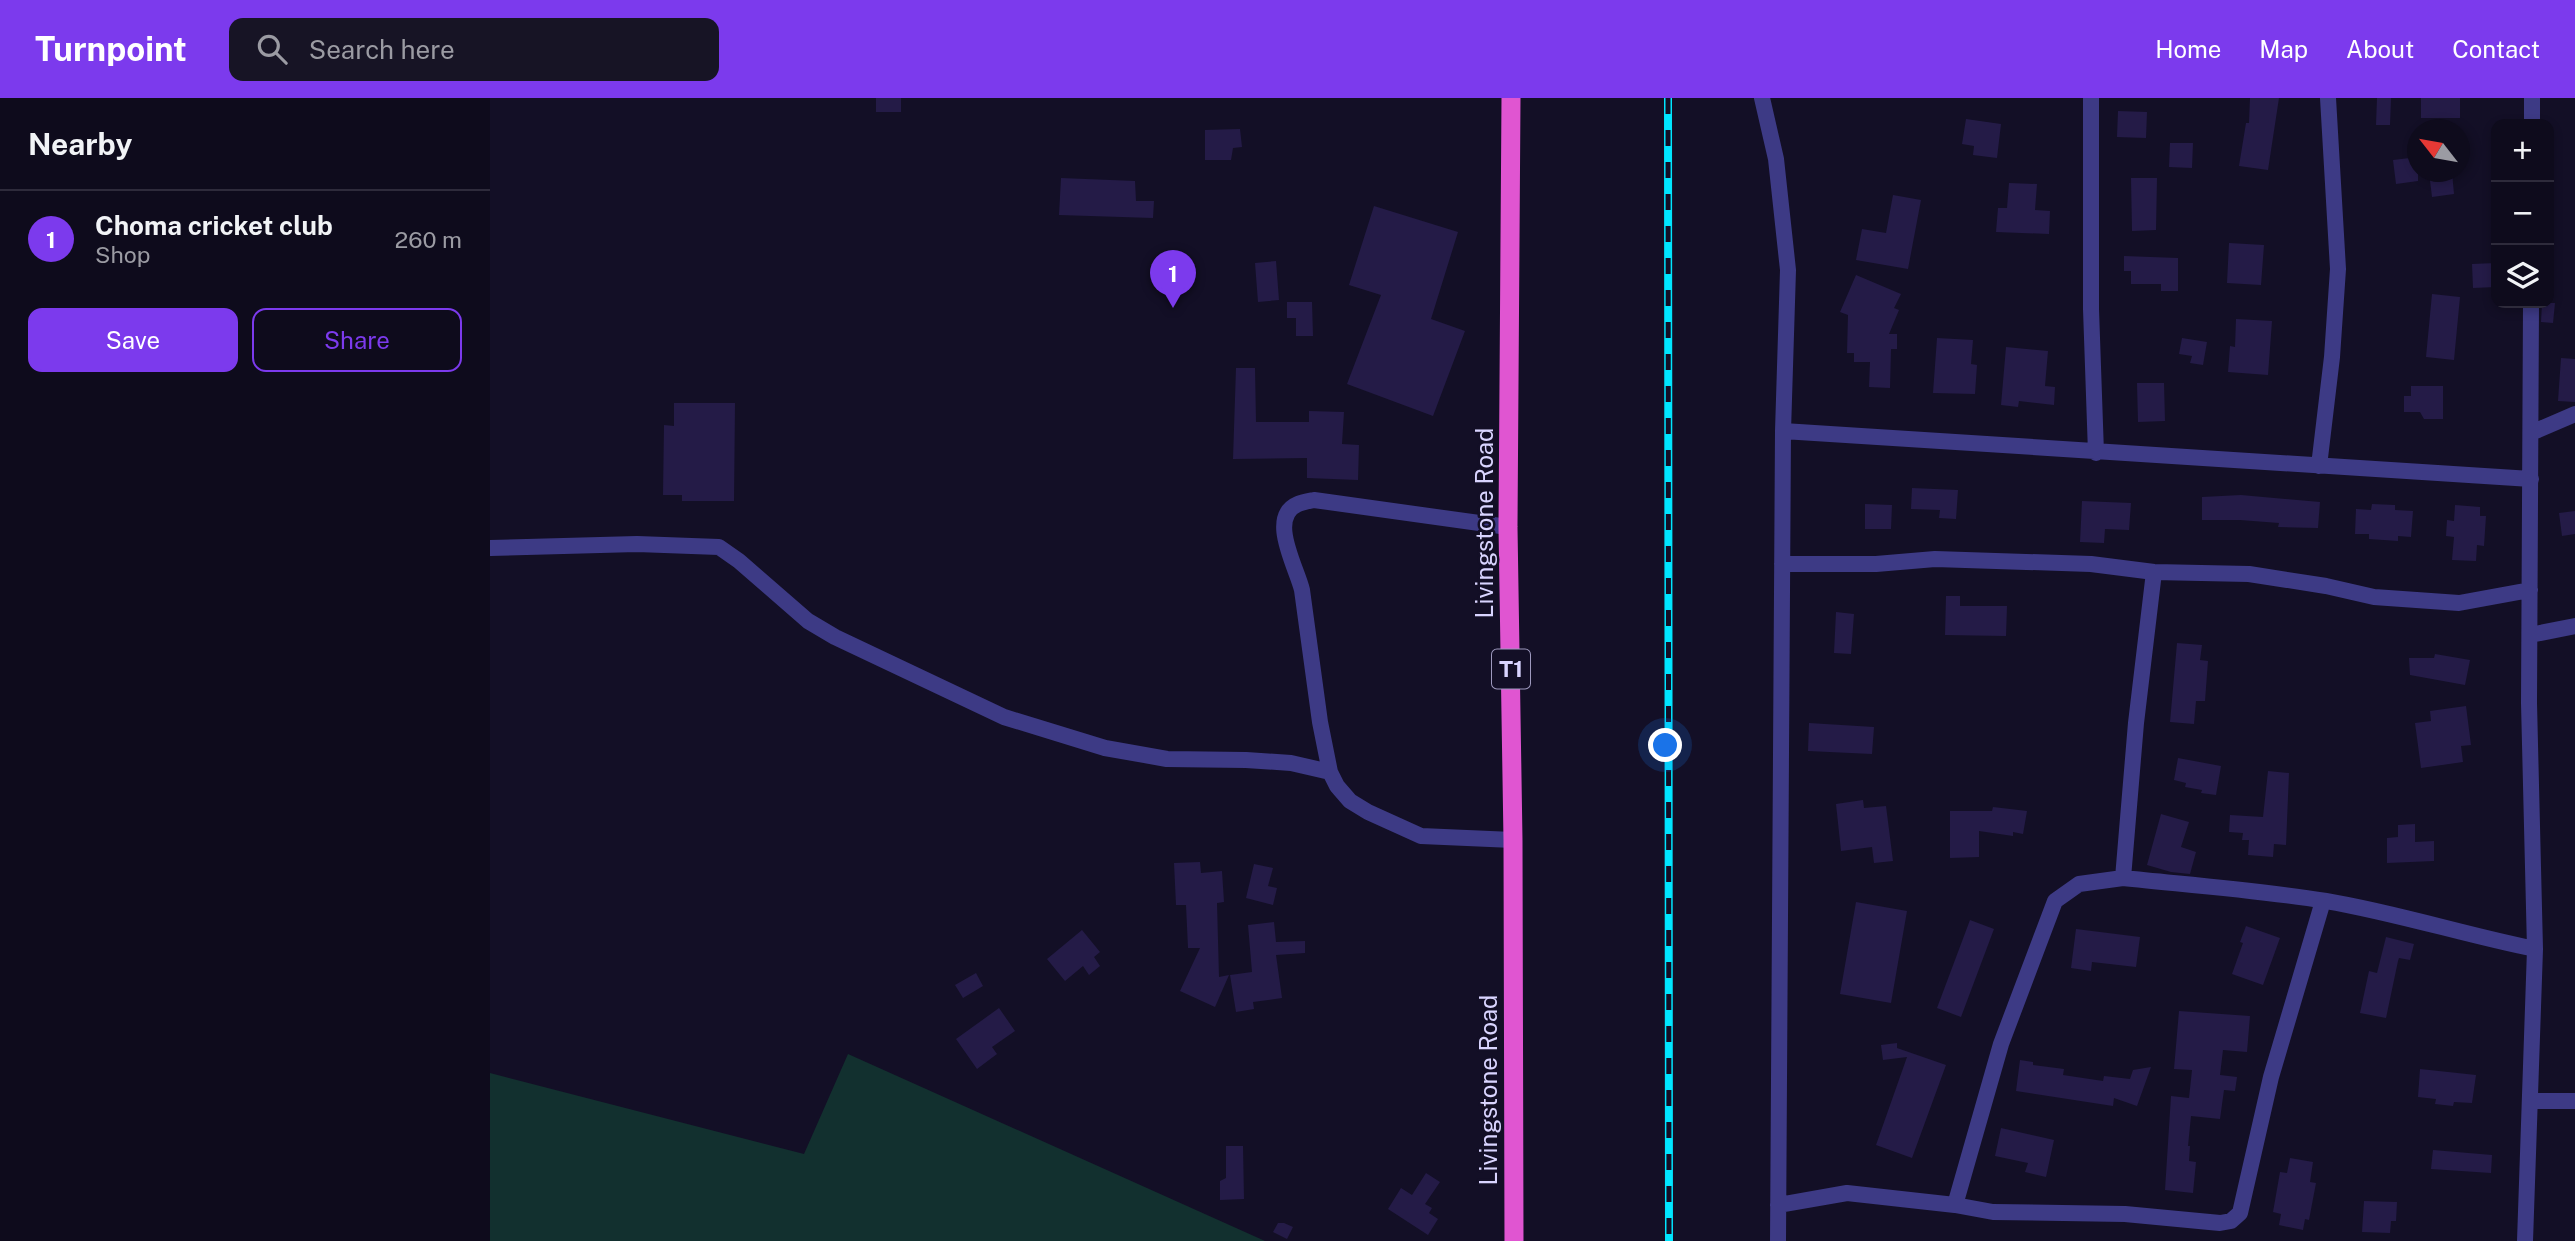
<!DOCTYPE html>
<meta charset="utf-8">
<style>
:root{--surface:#0e0b1c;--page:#171425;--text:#f1f3f6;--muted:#9b9ba3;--line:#2e2b3b;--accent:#7c3aed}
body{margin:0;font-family:"Public Sans",sans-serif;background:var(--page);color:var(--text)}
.controls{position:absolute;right:21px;top:21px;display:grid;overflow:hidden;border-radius:14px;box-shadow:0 4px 10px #0003}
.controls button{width:63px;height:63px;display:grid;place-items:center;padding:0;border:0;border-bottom:2px solid var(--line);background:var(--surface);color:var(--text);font:35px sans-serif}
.compass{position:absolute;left:1917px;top:21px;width:63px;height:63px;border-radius:50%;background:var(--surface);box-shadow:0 4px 10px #0003;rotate:301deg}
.you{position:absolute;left:1176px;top:648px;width:24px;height:24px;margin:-18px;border:5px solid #fff;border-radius:50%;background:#1a73e8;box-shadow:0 0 0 10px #1a73e833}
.badge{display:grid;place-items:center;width:46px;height:46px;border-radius:50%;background:var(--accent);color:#fff;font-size:23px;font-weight:700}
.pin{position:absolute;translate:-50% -58px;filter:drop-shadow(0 2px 4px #0008)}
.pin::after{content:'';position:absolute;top:37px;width:24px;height:21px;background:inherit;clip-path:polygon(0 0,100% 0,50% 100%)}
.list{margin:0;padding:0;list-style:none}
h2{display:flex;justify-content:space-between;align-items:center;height:91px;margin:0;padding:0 28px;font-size:30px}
h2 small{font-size:23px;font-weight:400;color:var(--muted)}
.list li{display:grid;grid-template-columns:46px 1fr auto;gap:21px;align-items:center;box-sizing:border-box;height:98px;padding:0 28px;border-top:2px solid var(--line)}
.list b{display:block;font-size:26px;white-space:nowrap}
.list p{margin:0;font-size:23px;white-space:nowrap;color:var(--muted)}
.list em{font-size:23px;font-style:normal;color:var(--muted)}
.actions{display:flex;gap:14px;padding:21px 28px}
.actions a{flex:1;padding:16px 0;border:2px solid var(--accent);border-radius:14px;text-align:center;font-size:24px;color:var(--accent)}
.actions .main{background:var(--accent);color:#fff}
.icon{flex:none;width:38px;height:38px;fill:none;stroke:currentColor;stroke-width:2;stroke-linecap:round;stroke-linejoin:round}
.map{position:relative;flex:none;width:2085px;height:1143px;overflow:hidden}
header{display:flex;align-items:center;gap:42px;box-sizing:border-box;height:98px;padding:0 35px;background:var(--accent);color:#fff}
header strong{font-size:33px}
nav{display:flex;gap:38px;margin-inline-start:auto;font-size:24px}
.search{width:490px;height:63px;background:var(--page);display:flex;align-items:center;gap:18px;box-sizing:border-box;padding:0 24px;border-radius:14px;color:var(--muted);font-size:26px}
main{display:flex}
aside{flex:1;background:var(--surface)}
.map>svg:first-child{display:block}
.green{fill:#12302f}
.building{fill:#241b47}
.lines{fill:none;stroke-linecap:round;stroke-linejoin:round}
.minor{stroke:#3d3a85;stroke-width:16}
.trunk{stroke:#e055d1;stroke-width:19}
.rail-casing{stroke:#00e5ff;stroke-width:8}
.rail{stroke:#130f26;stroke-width:5;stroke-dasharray:16;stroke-linecap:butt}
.labels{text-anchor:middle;stroke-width:5;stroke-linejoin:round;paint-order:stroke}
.shield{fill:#130f26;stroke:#9e99be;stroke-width:2}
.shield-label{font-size:23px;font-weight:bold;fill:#d9d4ff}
.street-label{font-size:24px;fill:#d9d4ff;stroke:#130f26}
</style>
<header>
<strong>Turnpoint</strong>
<div class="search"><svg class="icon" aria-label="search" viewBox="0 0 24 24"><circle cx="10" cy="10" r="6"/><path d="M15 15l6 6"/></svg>Search here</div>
<nav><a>Home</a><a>Map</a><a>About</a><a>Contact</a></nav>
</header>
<main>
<aside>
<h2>Nearby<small></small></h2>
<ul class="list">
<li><span class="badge">1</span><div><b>Choma cricket club</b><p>Shop</p></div><em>260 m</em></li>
</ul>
<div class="actions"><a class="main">Save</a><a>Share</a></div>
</aside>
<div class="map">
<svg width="2085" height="1143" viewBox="0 0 2085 1143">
<rect width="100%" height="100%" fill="#130f26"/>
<path class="green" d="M358 956 775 1143H0V975L314 1056Z"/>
<path class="building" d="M386 0H411V14H386Z
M1760 0H1789L1778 72 1749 68 1756 25H1759Z
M1887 0H1901L1900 27H1886Z
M1931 0H1970V20H1931Z
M1628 13 1657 14 1656 40 1627 39Z
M1476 21 1511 26 1507 60 1483 57 1484 48 1472 46Z
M750 31 752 49 743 50 741 62H715V32Z
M1680 45H1703L1702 70 1679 69Z
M1928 59V83L1906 86 1903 62Z
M1939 74H1962L1964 96 1942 99Z
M571 80 645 83 646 103H664L663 120 569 117Z
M1641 80H1667L1666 132 1642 133Z
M1519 85 1547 86 1545 112 1560 113 1559 136 1506 134 1508 110H1517Z
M1403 97 1431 102 1418 171 1366 162 1372 131 1396 135Z
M884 108 968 134 941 221 975 233 943 318 857 286 891 197 859 187Z
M1739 145 1774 147 1771 187 1737 185Z
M1634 158 1688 160V193H1671V186H1641V173H1634Z
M786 163 789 202 768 204 765 165Z
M2006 165V189L1983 190 1982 166Z
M1366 177 1411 196 1404 210 1409 212 1399 236H1407V251H1401L1400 290 1379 289 1380 264H1364V255H1357L1358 217 1350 214Z
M1942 196 1970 199 1964 262 1936 259Z
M797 204H822L823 238H806V220H797Z
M2052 205H2065L2063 225 2051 224Z
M1746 221 1782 223 1778 277 1738 274 1740 248 1745 249Z
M1447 240 1483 242 1481 266 1487 267 1485 296 1443 295Z
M1692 240 1717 244 1713 267 1700 265 1702 258 1689 256Z
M1516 249 1558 253 1555 288 1565 289 1564 307 1529 303 1528 309 1511 307Z
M2071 260 2085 261V304L2068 303Z
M746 270H765L766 324H819V313L854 314 852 346 869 347 868 382 817 380V360L743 361Z
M1647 285H1674L1675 323 1648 324Z
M1921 288H1953V321H1934L1930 314H1914V298H1921Z
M184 305H245L244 403H192V397H173L174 327 184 328Z
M1422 390 1468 392 1466 421 1449 420 1450 412 1421 411Z
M1751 397 1830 404 1828 430 1788 429 1789 425 1750 422H1712V399Z
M1592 403 1641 405 1639 432 1615 431 1614 445 1590 444Z
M1375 406 1402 407 1401 431H1375Z
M1882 406 1905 407V412L1923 413 1921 439 1908 438V443L1879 441V436H1865L1866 411 1881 412Z
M1965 407 1990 409V418H1996L1994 448 1987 447 1986 463 1962 462 1964 439 1956 438 1957 422 1964 423Z
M2085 413V436L2072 438 2069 415Z
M1456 498H1470V508H1517L1516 538 1455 537Z
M1346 514 1364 516 1361 556 1344 555Z
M1687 545 1712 547 1710 562 1718 563 1715 603H1706L1704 626 1680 624Z
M1945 556 1980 562 1975 587 1920 577 1919 560H1944Z
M1976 608 1981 647 1971 648 1973 664 1931 670 1925 625 1941 623 1940 613Z
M1319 625 1384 629 1382 656 1318 653Z
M1688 660 1731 668 1726 697 1711 695 1712 692 1695 689 1696 685 1684 682Z
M1778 673 1799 675 1796 747 1784 746 1783 759 1758 757 1759 742H1752L1753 735 1739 734 1740 717 1773 719Z
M1373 702 1374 710 1396 708 1403 763 1384 765 1382 749 1351 753 1346 706Z
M1503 709 1537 713 1533 736 1523 734V738L1489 733V759L1460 760V713H1502Z
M1671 716 1699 724 1691 749 1706 754 1700 776 1681 774 1657 767Z
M1925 726V744L1944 743V763L1897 765V740L1908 739V727Z
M710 764 711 775 732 773 734 804 727 805 729 879 739 877 725 909 690 893 710 850H698L696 807H686L684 765Z
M764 766 783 770 778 788 787 790 783 807 756 800Z
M1366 804 1417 813 1401 905 1350 896Z
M1480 822 1504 831 1471 919 1447 910Z
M784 824 786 844 815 843V855L786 857 792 900 763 904 764 911 746 914 740 877 762 874 758 827Z
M1756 828 1790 840 1773 887 1742 876 1753 845 1750 844Z
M1586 831 1650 839 1646 869 1602 864 1601 873 1581 870Z
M592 832 610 854 604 859 610 868 599 877 593 868 575 883 557 861Z
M1896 839 1924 846 1920 862 1909 860 1908 863 1896 920 1870 915 1879 873 1887 875Z
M486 875 493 888 473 900 465 887Z
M509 910 525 933 502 949 507 956 487 971 466 941Z
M1689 913 1760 918 1757 954 1733 952 1730 977 1747 979 1745 993 1734 992 1730 1021 1701 1018 1698 1048H1700L1699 1063 1706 1064 1703 1095 1675 1092 1681 998 1699 1000 1702 972 1684 971Z
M1407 945V950L1456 967 1422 1060 1386 1047 1417 959 1393 962 1391 947Z
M1530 962 1543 964V967L1574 971 1573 977 1613 983 1614 978 1640 981 1643 972 1661 969 1647 1008 1624 1000 1623 1008 1526 993Z
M1930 971 1986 977 1982 1005 1964 1004 1963 1008 1945 1006 1946 1001 1928 999Z
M1511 1030 1564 1042 1556 1079 1535 1074 1538 1065 1505 1058Z
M736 1048H753L754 1101 730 1102V1083L736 1080Z
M1943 1052 2002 1057 2001 1075 1941 1071Z
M1800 1060 1823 1064 1820 1084 1826 1085 1819 1122 1815 1121 1813 1132 1789 1127 1791 1116 1783 1114 1790 1074 1797 1075Z
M936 1075 950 1084 935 1106 942 1110 939 1115 948 1121 938 1137 898 1111 911 1090 922 1097Z
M1874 1103 1907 1104 1906 1123H1901L1900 1135 1872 1134Z
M788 1125H794L803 1129 797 1141 783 1134Z"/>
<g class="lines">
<path class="minor" d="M1272 0 1286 61 1298 172 1293 333 1288 1143
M1601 0V211L1606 355
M2042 26V0
M1293 333 2041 381
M2041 335 2085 316
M1829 368 1842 259 1848 171 1838 0
M1018 429 824 402C819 403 813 404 808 406 777 419 807 470 812 492L830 624 840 674 847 688 860 703 878 714 931 738 1023 742
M0 450 147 446 229 449 249 463 318 523 345 539 514 619 615 650 677 661 756 662 801 665 840 674
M1292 466H1386L1445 461 1601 466 1664 474 1759 476 1836 488 1884 499 1969 505 2040 492
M1664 474 1646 625 1633 780C1700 787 1769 792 1836 803 1907 815 1975 837 2045 851
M2040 537 2085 528
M2041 1003H2085
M1288 1107 1357 1095 1465 1107 1503 1114 1635 1116 1730 1125 1741 1123 1750 1115 1781 979 1833 803
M1465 1107 1511 946 1565 803 1589 786 1633 780
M2035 1143 2045 851 2039 605 2041 205"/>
<path class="trunk" d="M1021 0 1018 429 1023 742 1024 1143"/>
<defs>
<path id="rail" d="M1178 0 1179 1143"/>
</defs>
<use href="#rail" class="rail-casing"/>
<use href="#rail" class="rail"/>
</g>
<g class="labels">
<rect class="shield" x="1002" y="551.5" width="38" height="39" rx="5"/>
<g class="shield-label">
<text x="1021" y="579">T1</text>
</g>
<g class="street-label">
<text transform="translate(995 425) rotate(-90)" y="8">Livingstone Road</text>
<text transform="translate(999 992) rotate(-90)" y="8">Livingstone Road</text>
</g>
</g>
</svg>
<div class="controls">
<button>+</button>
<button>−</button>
<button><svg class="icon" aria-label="layers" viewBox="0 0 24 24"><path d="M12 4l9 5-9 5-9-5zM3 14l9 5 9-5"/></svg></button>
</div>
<svg class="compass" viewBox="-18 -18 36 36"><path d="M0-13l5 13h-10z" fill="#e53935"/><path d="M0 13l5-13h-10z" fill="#9b9ba3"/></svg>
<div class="you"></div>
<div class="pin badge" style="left:683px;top:210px">1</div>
</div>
</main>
